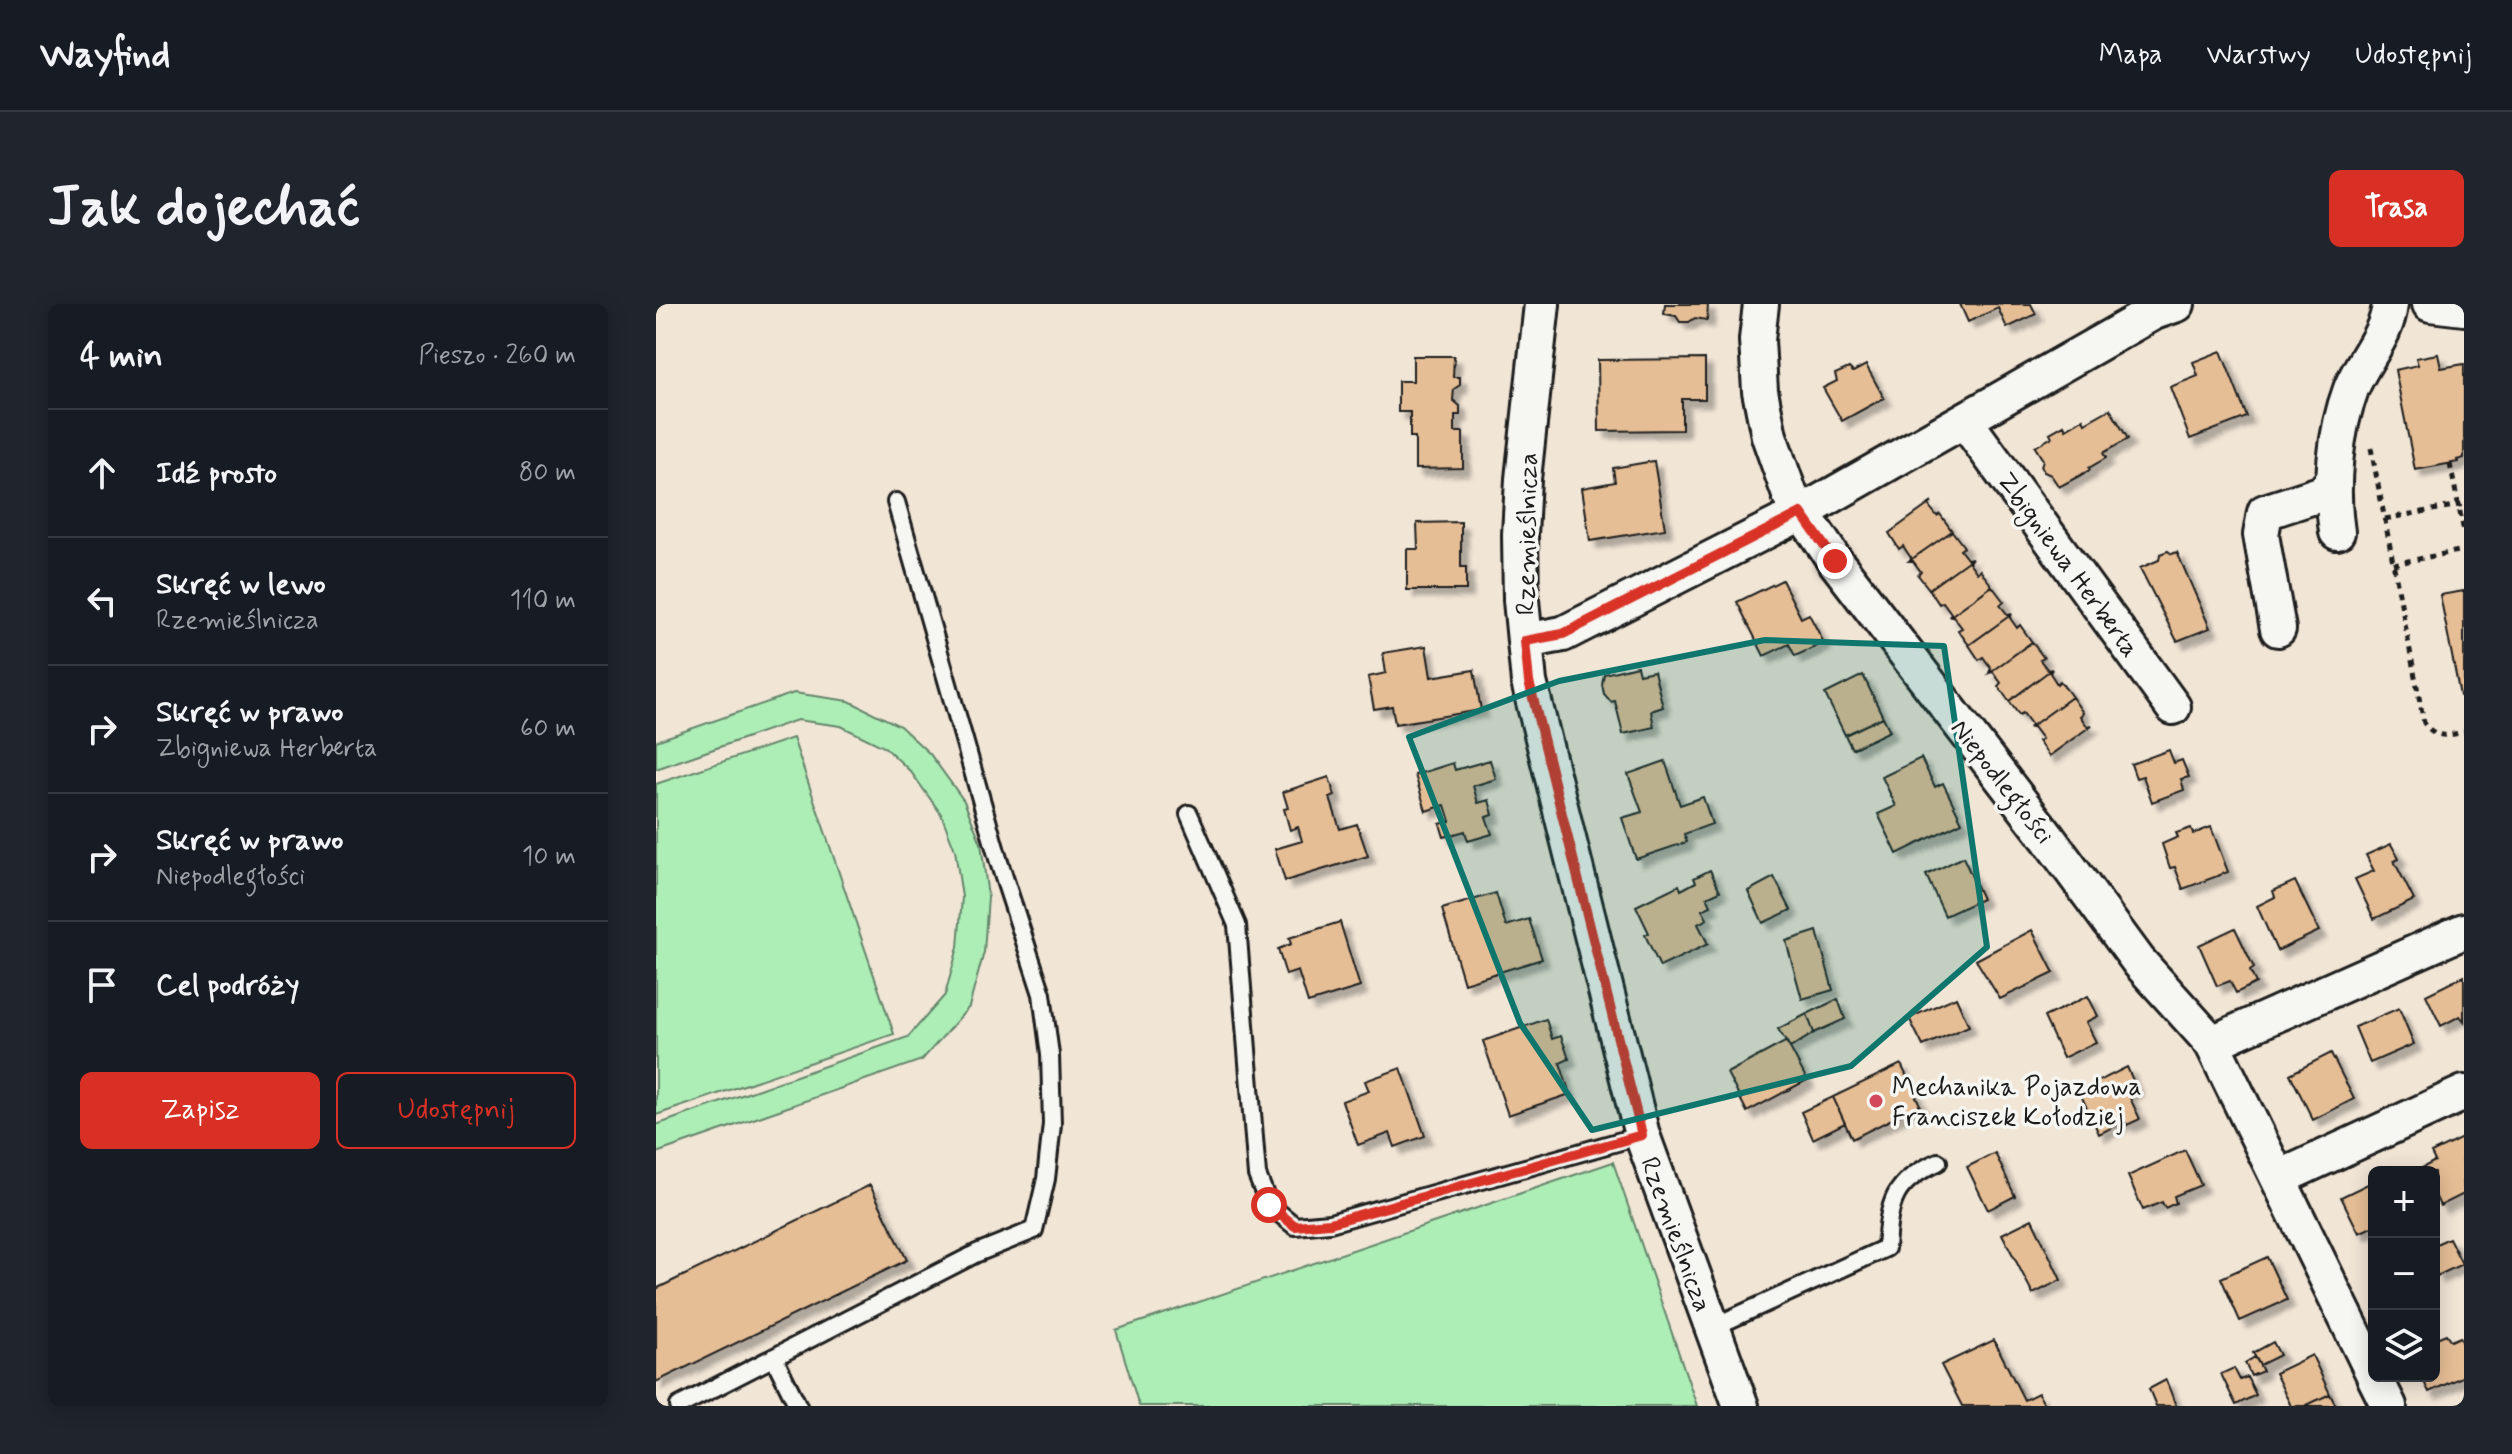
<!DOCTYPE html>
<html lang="pl">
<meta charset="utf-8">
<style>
:root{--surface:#171b24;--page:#20242c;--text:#f1f3f6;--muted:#9ea1a6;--line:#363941;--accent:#d93025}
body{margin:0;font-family:Mynerve,sans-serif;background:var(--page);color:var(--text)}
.controls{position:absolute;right:24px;bottom:24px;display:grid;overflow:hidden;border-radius:12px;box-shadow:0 4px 20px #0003}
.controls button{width:72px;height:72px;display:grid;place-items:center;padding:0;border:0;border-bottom:2px solid var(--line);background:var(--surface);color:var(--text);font:40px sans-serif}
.stop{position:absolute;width:24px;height:24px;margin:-18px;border:6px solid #d93025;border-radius:50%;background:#fff}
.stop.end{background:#d93025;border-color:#fff;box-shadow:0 2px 8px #0008}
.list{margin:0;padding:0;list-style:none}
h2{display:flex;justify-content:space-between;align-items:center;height:104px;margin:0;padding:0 32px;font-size:34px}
h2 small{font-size:26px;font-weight:400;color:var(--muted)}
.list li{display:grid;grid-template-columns:52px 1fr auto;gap:24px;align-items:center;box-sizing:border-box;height:128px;padding:0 32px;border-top:2px solid var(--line)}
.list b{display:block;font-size:30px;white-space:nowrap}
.list p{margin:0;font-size:26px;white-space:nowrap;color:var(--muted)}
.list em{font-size:26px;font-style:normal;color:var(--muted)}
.actions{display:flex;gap:16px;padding:24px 32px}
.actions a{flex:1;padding:18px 0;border:2px solid var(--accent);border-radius:12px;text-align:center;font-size:28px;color:var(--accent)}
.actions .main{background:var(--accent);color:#fff}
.icon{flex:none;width:44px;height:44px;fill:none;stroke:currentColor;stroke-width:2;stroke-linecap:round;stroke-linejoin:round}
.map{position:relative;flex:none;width:1808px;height:1102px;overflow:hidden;border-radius:12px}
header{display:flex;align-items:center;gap:48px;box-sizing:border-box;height:112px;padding:0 40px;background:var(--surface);border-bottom:2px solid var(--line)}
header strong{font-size:38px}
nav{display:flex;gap:44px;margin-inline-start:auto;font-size:28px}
.intro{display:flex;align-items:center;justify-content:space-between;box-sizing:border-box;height:192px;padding:0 48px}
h1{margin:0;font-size:56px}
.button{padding:20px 36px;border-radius:12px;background:var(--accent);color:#fff;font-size:28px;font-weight:700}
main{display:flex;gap:48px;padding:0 48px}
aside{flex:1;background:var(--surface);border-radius:12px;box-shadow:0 4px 20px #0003}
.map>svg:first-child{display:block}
.green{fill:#adeeb7;stroke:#64856a;stroke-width:2}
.building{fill:#e6be96;stroke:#1c1c1c;stroke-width:2;filter:url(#shadow)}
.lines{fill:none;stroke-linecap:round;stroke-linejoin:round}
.lane-casing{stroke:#1c1c1c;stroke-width:22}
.street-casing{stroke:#1c1c1c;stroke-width:40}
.path{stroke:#1c1c1c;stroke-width:5;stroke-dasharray:6 6;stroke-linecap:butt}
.lane{stroke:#f6f6f2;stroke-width:16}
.street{stroke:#f6f6f2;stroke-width:34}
.route{stroke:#d93025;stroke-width:10}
.marked{fill:#0f766e;fill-opacity:0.2;stroke:#0f766e;stroke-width:6;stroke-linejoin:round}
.poi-dot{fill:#d1495b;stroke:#f6f6f2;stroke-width:3}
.labels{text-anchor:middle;stroke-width:7;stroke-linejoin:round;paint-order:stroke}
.street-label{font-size:26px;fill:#1c1c1c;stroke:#f6f6f2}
.poi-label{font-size:26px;fill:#1c1c1c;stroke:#f6f6f2;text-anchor:start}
</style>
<header>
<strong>Wayfind</strong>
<nav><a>Mapa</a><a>Warstwy</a><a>Udostępnij</a></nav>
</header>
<div class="intro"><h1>Jak dojechać</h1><a class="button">Trasa</a></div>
<main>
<aside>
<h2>4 min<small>Pieszo · 260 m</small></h2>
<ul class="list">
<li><svg class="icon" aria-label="ahead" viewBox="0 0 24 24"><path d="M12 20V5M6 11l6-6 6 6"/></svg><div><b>Idź prosto</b></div><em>80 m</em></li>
<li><svg class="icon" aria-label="left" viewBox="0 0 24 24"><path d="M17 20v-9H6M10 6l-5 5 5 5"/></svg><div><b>Skręć w lewo</b><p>Rzemieślnicza</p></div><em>110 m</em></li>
<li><svg class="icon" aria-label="right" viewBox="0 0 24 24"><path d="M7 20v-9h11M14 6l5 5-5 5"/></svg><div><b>Skręć w prawo</b><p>Zbigniewa Herberta</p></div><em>60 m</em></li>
<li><svg class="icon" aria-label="right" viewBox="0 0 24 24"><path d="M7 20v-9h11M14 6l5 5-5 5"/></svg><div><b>Skręć w prawo</b><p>Niepodległości</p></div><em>10 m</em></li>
<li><svg class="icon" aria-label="arrive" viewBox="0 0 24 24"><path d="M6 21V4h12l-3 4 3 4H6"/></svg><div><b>Cel podróży</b></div></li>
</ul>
<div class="actions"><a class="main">Zapisz</a><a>Udostępnij</a></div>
</aside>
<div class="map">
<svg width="1808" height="1102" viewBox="0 0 1808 1102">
<defs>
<filter id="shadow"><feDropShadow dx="7" dy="7" stdDeviation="2" flood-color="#0004"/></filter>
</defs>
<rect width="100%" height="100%" fill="#f1e5d6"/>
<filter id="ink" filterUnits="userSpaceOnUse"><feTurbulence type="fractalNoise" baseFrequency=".0125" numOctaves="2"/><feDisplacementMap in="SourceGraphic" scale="16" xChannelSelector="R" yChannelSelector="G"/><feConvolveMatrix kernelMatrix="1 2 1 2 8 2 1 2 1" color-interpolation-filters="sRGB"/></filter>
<g filter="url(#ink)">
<path class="green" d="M138 389 193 397 244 422 274 450 308 497 325 539 332 593 328 648 313 703 266 756 0 849V821L252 733 289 691 302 643 306 593 299 546 285 510 255 468 230 444 185 422 141 416 0 465V437Z
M137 434 238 730 0 811V480Z
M957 858 1041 1102H483L460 1026Z"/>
<path class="building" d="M1009 0H1052L1051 16 1039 14 1033 18H1024L1020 12 1008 10Z
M1304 0H1375L1380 10 1351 24 1342 4 1312 18Z
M1565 47 1591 113 1534 135 1514 83 1542 72 1537 58Z
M1782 50 1785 64 1808 60V154L1801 156 1802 158 1759 166 1739 66 1762 61 1760 54Z
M757 52H798L797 73H804V81L798 85 797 96 804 102V111H799V128H807V164L759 165V133H754V108H742V77H757Z
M1049 55V95H1026V126L943 127 942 56Z
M1210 61 1228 94 1186 117 1167 84 1181 77 1179 70 1193 64 1197 68Z
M1454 105 1472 135 1447 149 1450 154 1433 164 1434 166 1403 183 1395 171 1388 168 1385 162 1387 156 1379 143 1396 133 1394 129 1408 121 1410 125 1427 115 1429 119Z
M998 157 1009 225 934 237 926 184 959 178 957 164Z
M1276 198 1273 202 1281 212 1284 210 1296 227 1253 257 1255 254 1247 242 1243 245 1233 229Z
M805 218V263H810V286H751V245H762L761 219Z
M1296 227 1308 243 1304 246 1311 255 1316 254 1273 285 1262 271 1265 268 1257 257H1253Z
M1512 247 1516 250 1521 248 1554 324 1521 337 1484 264 1503 256 1504 250Z
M1316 254 1313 258 1321 269 1324 266 1336 282 1293 313 1295 309 1287 298 1283 300 1273 285Z
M1126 276 1145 314 1153 310 1168 339 1139 352 1133 340 1108 352 1081 298Z
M1336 282 1348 298 1344 301 1352 311 1356 310 1313 341 1302 326 1306 324 1297 312 1293 313Z
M1808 287V392H1804L1784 291Z
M1356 310 1354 314 1361 324 1364 321 1376 338 1333 369 1335 364 1327 353 1323 356 1313 341Z
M1376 338 1388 354 1384 356 1392 366 1396 365 1353 397 1342 382 1345 379 1337 368 1333 369Z
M770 342 775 373 818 366 825 406 739 420 736 402 718 405 712 373 730 369 727 349Z
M981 362 983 370 998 367 1007 403 995 407 998 423 967 430 959 397 955 398 948 390 946 380 948 370Z
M1396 365 1394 369 1401 380 1404 377 1416 393 1373 424 1375 420 1367 409 1363 411 1353 397Z
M1207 371 1227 413 1189 431 1169 390Z
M1416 393 1427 409 1424 412 1431 422 1436 421 1393 452 1382 437 1386 435 1377 423 1373 424Z
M1227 413 1234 427 1196 445 1189 431Z
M1513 446 1518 459 1526 456 1533 473 1525 475 1528 486 1496 498 1487 472 1480 474 1475 460Z
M1265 454 1279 483 1287 479 1306 518 1241 550 1222 510 1240 502 1226 473Z
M834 456 840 475 817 482 822 499 833 496 837 511 830 513 836 530 812 537 809 527 788 533 784 520 794 517 789 501 770 507 759 471 797 459 799 466Z
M1009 457 1024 501 1047 493 1056 520 1028 530 1031 538 980 555 966 514 986 508 972 470Z
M673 473 679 492 674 494 684 525 701 520 712 552 629 577 619 545 646 537 642 523 634 526 628 505 632 504 627 488Z
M1555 523 1572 568 1527 585 1519 563 1514 564 1506 540 1522 533 1520 529 1535 524 1537 530Z
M1735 540 1743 555 1738 557 1758 596 1718 615 1699 575 1718 567 1710 551Z
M1307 553 1326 595 1289 612 1270 571Z
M1054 566 1064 587 1051 593 1055 602 1046 606 1051 615 1042 620 1052 640 1004 663 989 631 993 629 980 602 1023 581 1025 586 1040 578 1038 574Z
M1118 573 1135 606 1107 619 1092 587Z
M1639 577 1663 627 1621 647 1601 602 1619 593 1617 587Z
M840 589 850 622 873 615 886 655 808 679 786 605Z
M684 618 704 683 652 699 642 667 630 671 622 645 635 640 633 634Z
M1579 624 1598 664 1594 667 1600 679 1580 689 1574 677 1561 682 1543 641Z
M1376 626 1398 669 1344 695 1320 656Z
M1161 627 1177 686 1146 695 1130 637Z
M1808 672V717L1804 712 1785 722 1770 691Z
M1432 692 1442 712 1430 718 1440 738 1407 754 1388 713Z
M1300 693 1313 722 1267 742 1253 714Z
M1182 695 1189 715 1158 729 1151 710Z
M1743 704 1758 740 1714 759 1699 723Z
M1151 710 1158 729 1134 744 1122 725Z
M890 715 896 735 905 732 913 755 904 759 914 790 852 811 827 737Z
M1129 738H1131L1151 776 1091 808 1071 769Z
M1675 749 1698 795 1657 816 1634 770Z
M1245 760 1264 801 1196 835 1177 793Z
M1471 763 1481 785 1472 790 1484 815 1471 821 1469 817 1443 830 1423 787Z
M745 764 769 832 739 843 734 829 702 841 686 797 713 787 709 777Z
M1177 793 1189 819 1157 835 1145 808Z
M1806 834 1808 890 1784 902 1778 889V868H1768L1766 864 1779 857 1775 849Z
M1529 846 1545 881 1518 892 1520 899 1509 904 1506 898 1487 906 1472 872Z
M1339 849 1359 892 1332 906 1311 863Z
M1718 877V922L1703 929 1685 893Z
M214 881 251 956 0 1078V985Z
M1376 915 1405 976 1377 990 1346 930Z
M1793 934 1806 960 1781 972 1778 965V941Z
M1611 953 1631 996 1584 1017 1565 974Z
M1790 1030 1795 1037 1804 1033 1808 1042V1072L1773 1088 1765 1072H1778V1035Z
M1338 1036 1368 1096 1382 1089 1389 1102H1306L1285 1061Z
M1617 1038 1624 1051 1604 1061 1597 1049Z
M1656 1051 1674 1090 1649 1102H1635L1619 1069Z
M1599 1053 1607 1067 1595 1072 1589 1059Z
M1578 1064 1584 1076 1591 1073 1600 1091 1580 1101 1565 1070Z
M1510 1076 1520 1102H1500L1493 1085Z
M1674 1090 1680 1102H1649Z"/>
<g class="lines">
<defs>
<path id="lane" d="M533 510 581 621 601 871 613 901 639 922 674 919 986 831
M1055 1024 1230 944C1233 897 1237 878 1282 858
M118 1054 142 1102
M23 1102 321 949 378 926 390 875 396 820 394 751 386 690 343 558 240 198"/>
<path id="street" d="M886 0 867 175 864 231 865 296 873 378 986 831 1085 1102
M1105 0 1101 36 1104 87 1113 132 1134 191 1179 257 1392 534 1483 658 1556 739 1718 1071
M1774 0 1808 4
M1309 117 1517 403
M1681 228C1674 183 1679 128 1695 85 1707 55 1731 32 1734 0
M1622 325 1605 231 1609 208 1667 189 1678 175
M869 337 907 330 1145 209 1498 8 1521 0
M1556 739 1808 627
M1623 874 1808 789
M1718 1072 1733 1102"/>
</defs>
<use href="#lane" class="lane-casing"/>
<use href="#street" class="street-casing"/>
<path class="path" d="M1715 144 1768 419C1780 435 1790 432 1808 428
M1794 160 1808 228
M1729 215 1808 200
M1737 260 1808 246"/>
<use href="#lane" class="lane"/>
<use href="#street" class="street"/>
</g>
</g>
<g class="lines" filter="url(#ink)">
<path class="route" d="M613 901 639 922 674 919 986 831 873 378 869 337 907 330 1145 209 1179 257"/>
</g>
<path class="marked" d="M1109 336 1288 342 1331 643 1195 762 936 826 864 719 753 433 903 377Z"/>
<circle class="poi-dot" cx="1220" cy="797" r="8"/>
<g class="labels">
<g class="street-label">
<text transform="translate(870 230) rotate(-89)" y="9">Rzemieślnicza</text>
<text transform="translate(1413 260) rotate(54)" y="9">Zbigniewa Herberta</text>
<text transform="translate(1347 477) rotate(52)" y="9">Niepodległości</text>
<text transform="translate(1021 930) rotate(70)" y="9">Rzemieślnicza</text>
</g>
<g class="poi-label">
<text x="1236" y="791">Mechanika Pojazdowa<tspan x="1236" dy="30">Franciszek Kołodziej</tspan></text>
</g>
</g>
</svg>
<div class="controls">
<button>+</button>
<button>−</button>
<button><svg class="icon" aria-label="layers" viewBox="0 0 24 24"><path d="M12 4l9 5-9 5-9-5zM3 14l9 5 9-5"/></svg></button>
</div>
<div class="stop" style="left:613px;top:901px"></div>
<div class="stop end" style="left:1179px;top:257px"></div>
</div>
</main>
